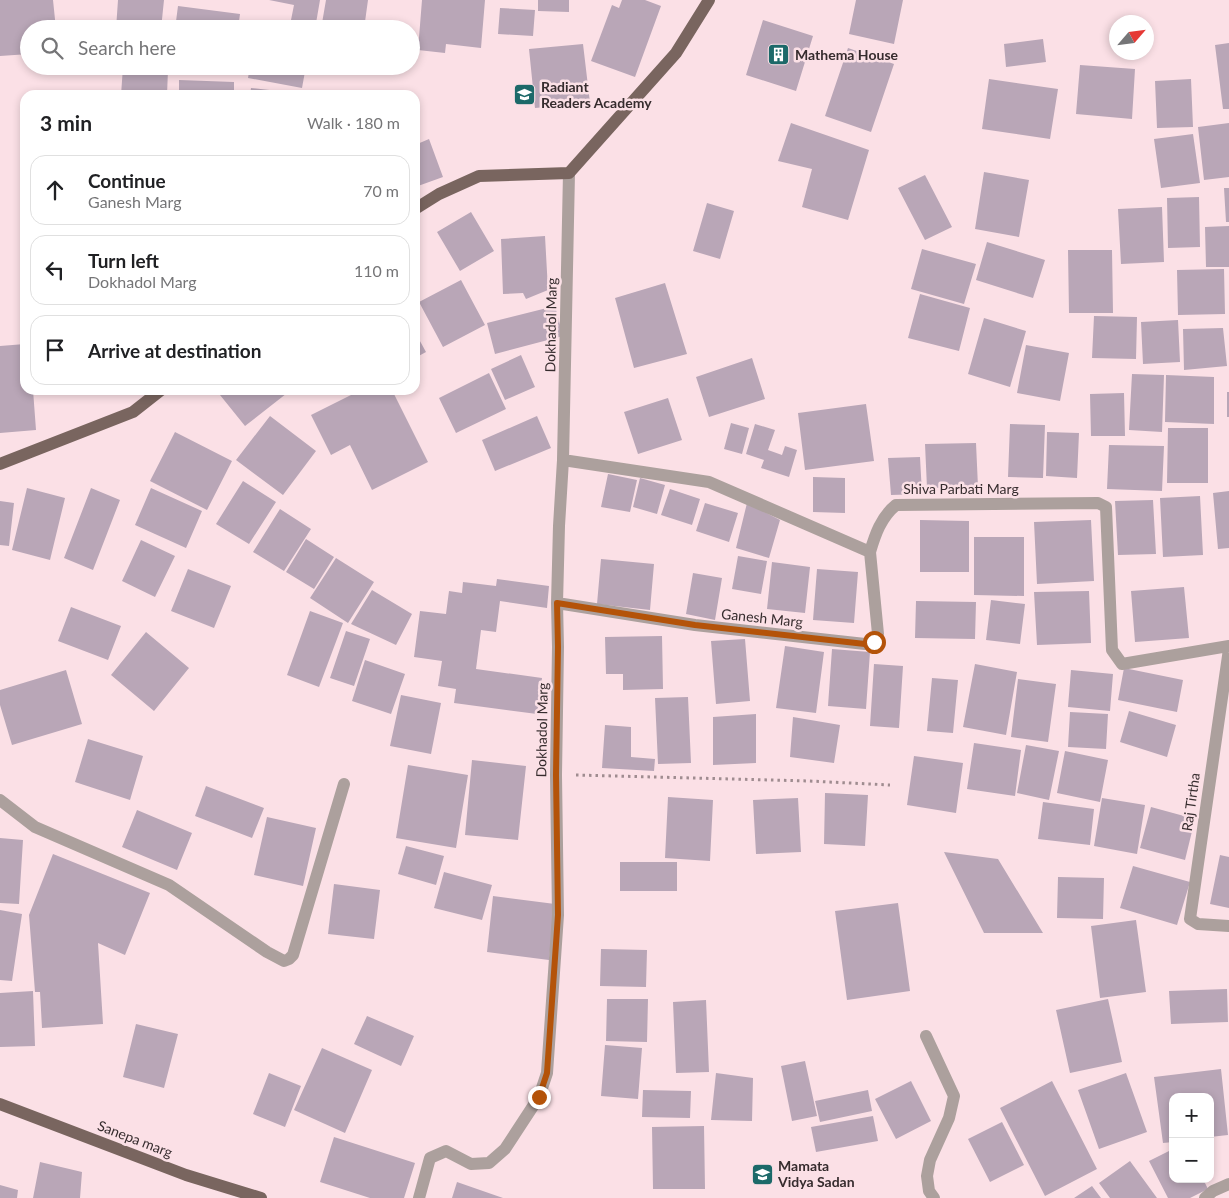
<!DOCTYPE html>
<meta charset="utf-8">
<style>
:root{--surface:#fff;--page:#f2f2f2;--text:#202124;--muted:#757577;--line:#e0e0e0}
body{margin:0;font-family:Lato,sans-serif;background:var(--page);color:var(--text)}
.controls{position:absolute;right:15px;bottom:15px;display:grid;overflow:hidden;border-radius:10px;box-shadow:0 2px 8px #0003}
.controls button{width:45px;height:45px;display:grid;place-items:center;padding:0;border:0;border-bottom:1px solid var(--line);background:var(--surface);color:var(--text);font:25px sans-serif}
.compass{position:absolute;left:1109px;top:15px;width:45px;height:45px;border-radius:50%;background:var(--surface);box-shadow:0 2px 8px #0003;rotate:62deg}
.stop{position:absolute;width:15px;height:15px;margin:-11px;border:4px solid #b45309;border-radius:50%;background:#fff}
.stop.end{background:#b45309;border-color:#fff;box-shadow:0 1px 5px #0008}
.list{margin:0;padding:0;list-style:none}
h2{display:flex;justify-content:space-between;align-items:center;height:65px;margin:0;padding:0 20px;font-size:21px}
h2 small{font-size:16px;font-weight:400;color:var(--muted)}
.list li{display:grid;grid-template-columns:32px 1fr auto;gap:15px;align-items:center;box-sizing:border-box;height:70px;margin:0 10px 10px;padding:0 10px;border:1px solid var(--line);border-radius:15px}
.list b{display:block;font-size:19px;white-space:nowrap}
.list p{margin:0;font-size:16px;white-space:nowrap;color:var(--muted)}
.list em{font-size:16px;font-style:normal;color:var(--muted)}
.icon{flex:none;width:28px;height:28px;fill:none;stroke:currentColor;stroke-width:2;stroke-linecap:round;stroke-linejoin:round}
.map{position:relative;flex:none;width:1229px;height:1198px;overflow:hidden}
.search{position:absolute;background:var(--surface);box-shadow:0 2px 8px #0003;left:20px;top:20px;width:400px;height:55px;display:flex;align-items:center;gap:12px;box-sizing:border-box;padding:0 18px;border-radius:28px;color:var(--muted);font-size:19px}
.panel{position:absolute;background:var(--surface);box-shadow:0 2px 8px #0003;left:20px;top:90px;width:400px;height:305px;border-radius:15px}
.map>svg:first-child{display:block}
.building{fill:#b9a6b7}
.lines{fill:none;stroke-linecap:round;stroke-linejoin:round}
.path{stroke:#9f8c90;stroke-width:3;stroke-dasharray:2.5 4;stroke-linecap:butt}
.minor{stroke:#aca09d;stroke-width:12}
.major{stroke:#79655f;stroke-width:12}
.route{stroke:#b45309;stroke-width:6}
.labels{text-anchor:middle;stroke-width:5;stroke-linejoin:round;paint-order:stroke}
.poi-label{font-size:14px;font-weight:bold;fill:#362c2e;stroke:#fbe0e6;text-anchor:start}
.street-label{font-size:14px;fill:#362c2e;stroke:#fbe0e6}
</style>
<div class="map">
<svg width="1229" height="1198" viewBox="0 0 1229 1198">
<rect width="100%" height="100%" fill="#fbe0e6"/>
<path class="building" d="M0 0H53L56 29H29V54L0 56Z
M118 0H164L161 29H116Z
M269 0H320L315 29 290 25 294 5Z
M326 0H368L364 29H321Z
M422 0H485L481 48 446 44 445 53 418 50Z
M538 0H569V12L538 11Z
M622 0H645L661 6 635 77 591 61 612 5 619 8Z
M856 0H903L894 44 849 34Z
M178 6 240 14 238 29H175Z
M500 8 535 10 533 36 498 34Z
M259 20 301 28V29H257Z
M763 20 813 36 796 91 746 75Z
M1043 39 1046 62 1006 67 1004 44Z
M1229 43V109H1223L1215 45Z
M583 44 590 103 535 108 529 49Z
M848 48 894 64 871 132 825 116Z
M1080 65 1135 69 1132 119 1076 114Z
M250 66H306L302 88 248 78Z
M123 67 168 70 167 95H121Z
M989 79 1058 89 1050 139 982 129Z
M1191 79 1193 127 1157 128 1155 81Z
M179 80 234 82V95H179Z
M251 88 296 93 295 95H250Z
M791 123 869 150 848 220 802 207 812 169 778 161Z
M1229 123V177L1204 180 1198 127Z
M1193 134 1200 183 1161 188 1154 139Z
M429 139 443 177 418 186 415 180V145Z
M984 172 1029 180 1019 237 975 229Z
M925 175 952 227 925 240 898 188Z
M1224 188H1229V222H1226Z
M1199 197 1200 247 1168 248 1167 198Z
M707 203 734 211 720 259 693 251Z
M1162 207 1164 262 1121 264 1118 209Z
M471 212 494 251 460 271 437 232Z
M1229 226V267H1206L1205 227Z
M545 236 548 290 526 299 523 293 503 294 501 239Z
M987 242 1045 260 1033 298 976 280Z
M922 249 976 264 964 304 911 289Z
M1068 250H1112L1113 313H1069Z
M1224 269 1225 314 1178 315 1177 270Z
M461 280 485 325 443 347 419 302Z
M665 283 687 354 634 368 615 298Z
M920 294 970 308 959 351 908 338Z
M555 306 563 336 495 354 487 323Z
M1094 316 1137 317 1136 359 1092 358Z
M984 318 1026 331 1010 387 968 374Z
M1178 320 1180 362 1143 364 1141 322Z
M1223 328 1227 366 1184 370 1183 329Z
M415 332 426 352 415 358Z
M25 344V390H33L36 430 0 433V346Z
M1026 345 1069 353 1060 401 1017 393Z
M521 355 535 387 505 400 491 369Z
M752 358 765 399 709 417 696 377Z
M489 373 506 409 456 433 439 398Z
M1132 374 1164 375 1162 432 1129 430Z
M1166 375 1214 377V424L1165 422Z
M226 390H291L245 426 220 395Z
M361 390H392L428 462 372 490 350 445 331 455 311 415Z
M1227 392H1229V417H1227Z
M1124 393 1125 436H1091L1090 394Z
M668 398 682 440 638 454 624 412Z
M866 404 874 461 805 470 798 413Z
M270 416 316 451 283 495 236 460Z
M537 416 551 448 495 471 482 440Z
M731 423 749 428 742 454 724 449Z
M755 424 775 430 768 450 782 455 785 446 797 450 789 477 761 468 764 460 746 454Z
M1010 424 1045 425 1043 478 1008 477Z
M1168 428H1208V483H1167Z
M175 432 232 461 207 510 150 481Z
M1047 432 1079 433 1077 478 1046 476Z
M976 443 978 487 927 488 925 444Z
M1109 445 1164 446 1162 491 1107 489Z
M920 457 922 494 891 495 888 458Z
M608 474 637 480 630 512 601 507Z
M813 477 845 478V513L813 512Z
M640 478 665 485 657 514 633 507Z
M243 481 276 502 249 544 216 524Z
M27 488 65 498 50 560 12 550Z
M91 488 120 500 93 570 64 558Z
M151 488 202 511 186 548 135 525Z
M670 489 700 499 692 525 661 515Z
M1229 491V548L1218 549 1213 493Z
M1200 496 1203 555 1163 557 1160 498Z
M1153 500 1156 554 1118 555 1115 501Z
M0 501 14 503 9 546 0 545Z
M705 503 738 513 729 542 696 531Z
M747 503 780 520 769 558 736 548Z
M280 509 311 529 284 571 253 552Z
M920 520 969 521V572H920Z
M1091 520 1094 581 1037 584 1034 522Z
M974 537H1024V596L974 595Z
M306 539 334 557 314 589 286 572Z
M141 540 175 556 155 597 122 581Z
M738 556 767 561 761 594 732 589Z
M336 558 374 582 348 623 310 598Z
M601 559 654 564 650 610 597 604Z
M772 562 810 567 805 613 767 609Z
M188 569 231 586 214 628 171 611Z
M817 569 858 572 854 623 813 620Z
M693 573 722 578 715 620 686 614Z
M497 579 549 586 547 608 500 601 496 632 481 630 476 669 542 678 537 714 454 703 456 689 438 686 442 661 414 657 420 611 446 614 449 591 462 593 463 582 496 586Z
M1184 587 1189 638 1135 642 1131 591Z
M372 590 412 614 396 645 351 624Z
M1089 591 1091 643 1037 645 1034 592Z
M991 600 1025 604 1020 644 986 640Z
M916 601 976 602 975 639 915 638Z
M71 607 121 626 108 660 58 641Z
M310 611 343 623 319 687 287 675Z
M346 631 370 639 354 686 330 678Z
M146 632 189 668 154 711 111 675Z
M662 636 663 689 623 690V674H606L605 637Z
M745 639 750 701 716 704 711 641Z
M785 646 824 652 816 713 776 708Z
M832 649 870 652 866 709 828 706Z
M365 660 405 674 391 714 352 701Z
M874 664 903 666 899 728 870 726Z
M975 664 1017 672 1006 735 963 727Z
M1124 668 1183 680 1177 712 1118 700Z
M66 670 82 724 12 745 0 705V690Z
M1071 670 1113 674 1110 711 1068 707Z
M932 678 958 680 953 733 927 731Z
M1018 679 1056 684 1048 742 1011 737Z
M401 695 441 703 431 754 390 746Z
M688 697 691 763 658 764 655 698Z
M1129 711 1176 725 1167 757 1120 742Z
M1070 712 1108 714 1106 749 1068 747Z
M756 714V763L713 765V717Z
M793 717 840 725 834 763 790 757Z
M605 725 631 727V757L655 759 654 771 602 768Z
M88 739 143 756 130 800 75 782Z
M974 743 1021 750 1015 796 967 789Z
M1026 745 1059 751 1049 800 1017 793Z
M1065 751 1108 760 1100 802 1057 793Z
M914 756 963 763 956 813 907 805Z
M472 760 526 766 518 840 465 835Z
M408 765 468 775 456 848 396 838Z
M206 786 264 808 252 838 195 816Z
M825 793 868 795 865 846 824 844Z
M668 797 713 800 710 861 665 858Z
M798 798 801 852 756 854 753 800Z
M1102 798 1145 805 1137 854 1094 846Z
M1043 802 1094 809 1090 845 1038 839Z
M1151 807 1195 819 1185 860 1140 848Z
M137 810 192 833 177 870 122 847Z
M267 817 316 828 303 886 254 875Z
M0 838 23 840 19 904 0 903Z
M406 846 444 856 436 885 398 874Z
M944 852 998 859 1043 933H984Z
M53 854 150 893 125 955 98 943 103 1024 42 1028 40 992H35L29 915Z
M1220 855 1229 857V908L1210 904Z
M620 862H677V891H620Z
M1133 866 1190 882 1177 925 1120 908Z
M444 872 492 885 482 920 434 908Z
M1058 877 1104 878 1103 919 1057 918Z
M334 884 380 890 374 939 328 934Z
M493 896 555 904 549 960 487 952Z
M898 903 910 991 847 1000 835 911Z
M0 910 22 914 12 981 0 980Z
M1136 920 1146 992 1100 998 1091 926Z
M601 949 647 950 646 987 600 986Z
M1227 989 1228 1022 1171 1024 1169 991Z
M33 991 35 1046 0 1047V993Z
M607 999H648L647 1042 606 1041Z
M1108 999 1122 1062 1070 1073 1056 1010Z
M706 1000 709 1072 676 1073 673 1002Z
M367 1016 414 1036 401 1066 354 1044Z
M136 1024 178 1034 164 1088 123 1077Z
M605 1045 642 1048 638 1099 601 1096Z
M322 1048 372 1070 345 1133 294 1110Z
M805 1061 817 1116 792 1121 781 1066Z
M1221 1069 1228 1135 1210 1137V1097H1173V1142L1163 1143 1154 1077Z
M269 1073 301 1086 285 1127 253 1114Z
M716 1073 753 1078 752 1121 711 1120Z
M1126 1073 1147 1132 1099 1149 1078 1090Z
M911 1081 931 1121 896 1139 875 1099Z
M1052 1081 1097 1169 1045 1196 1000 1108Z
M643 1090 691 1091 690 1118 642 1117Z
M868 1090 872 1111 820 1122 815 1101Z
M873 1116 878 1141 816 1152 811 1127Z
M1002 1122 1024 1165 990 1182 968 1139Z
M704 1126 705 1189H653L652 1127Z
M334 1137 415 1163 404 1198H370L320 1182Z
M1173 1149V1179H1203L1208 1189 1190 1198H1168L1149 1161Z
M1130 1161 1157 1198H1110L1099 1183Z
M40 1162 82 1172 80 1198H33Z
M457 1182 503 1198H452Z
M0 1185 18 1190 17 1198H0Z
M1092 1186 1101 1198H1074Z"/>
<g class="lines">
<path class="path" d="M576 775 809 781 890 785"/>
<path class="minor" d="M563 460 709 482 870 552C875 535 881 517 896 505L1098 503 1106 507 1112 650 1122 664 1229 646
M557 603 695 625 865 644 874 642 878 634 870 552
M1229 649 1190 919 1198 924 1229 926
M0 800 35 827 169 885 267 952 284 961 289 959 293 955 344 784
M926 1036 954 1096 949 1118 930 1160 927 1176 929 1191 934 1198
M419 1198 430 1158 446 1151 471 1164 489 1163 505 1149 539 1097 547 1073 558 915 556 775 558 647 557 603 559 526 563 460 569 173
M1205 1198 1213 1191 1229 1184"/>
<path class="major" d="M415 209 439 194 479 176 569 173 676 53 709 0
M0 464 133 412 161 390
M0 1104 186 1175 261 1198"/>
</g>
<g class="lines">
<path class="route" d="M539 1097 547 1073 558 915 556 775 558 647 557 603 695 625 865 644 874 642"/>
</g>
<defs>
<symbol id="building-square" viewBox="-11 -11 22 22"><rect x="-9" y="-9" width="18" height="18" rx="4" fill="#1c6969" stroke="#fbe0e6"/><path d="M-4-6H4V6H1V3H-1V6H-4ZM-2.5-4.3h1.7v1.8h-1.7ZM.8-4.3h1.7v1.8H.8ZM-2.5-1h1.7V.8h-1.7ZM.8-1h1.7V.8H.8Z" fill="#fff"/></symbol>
<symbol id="school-square" viewBox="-11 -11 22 22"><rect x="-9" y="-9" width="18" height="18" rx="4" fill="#1c6969" stroke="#fbe0e6"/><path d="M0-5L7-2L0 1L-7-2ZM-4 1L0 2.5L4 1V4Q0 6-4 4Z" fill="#fff"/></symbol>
</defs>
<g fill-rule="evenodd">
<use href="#building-square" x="766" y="42" width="25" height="25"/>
<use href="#school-square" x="512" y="82" width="25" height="25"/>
<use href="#school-square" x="750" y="1162" width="25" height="25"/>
</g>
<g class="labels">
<g class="poi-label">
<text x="795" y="60">Mathema House</text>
<text x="541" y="92">Radiant<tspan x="541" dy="16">Readers Academy</tspan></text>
<text x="778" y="1171">Mamata<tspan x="778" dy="16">Vidya Sadan</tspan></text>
</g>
<g class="street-label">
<text transform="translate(551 325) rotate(-89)" y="5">Dokhadol Marg</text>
<text x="961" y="494">Shiva Parbati Marg</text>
<text transform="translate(762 618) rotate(6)" y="5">Ganesh Marg</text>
<text transform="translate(542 730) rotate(-89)" y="5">Dokhadol Marg</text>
<text transform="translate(1191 802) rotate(-82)" y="5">Raj Tirtha</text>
<text transform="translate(135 1139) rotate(21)" y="5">Sanepa marg</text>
</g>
</g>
</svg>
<div class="controls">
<button>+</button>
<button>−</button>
</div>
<svg class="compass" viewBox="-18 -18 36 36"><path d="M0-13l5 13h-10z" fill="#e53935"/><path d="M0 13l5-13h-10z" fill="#757577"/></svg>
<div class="stop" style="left:874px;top:642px"></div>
<div class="stop end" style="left:539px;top:1097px"></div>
<div class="search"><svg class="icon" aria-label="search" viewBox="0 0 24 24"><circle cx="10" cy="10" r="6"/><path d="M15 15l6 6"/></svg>Search here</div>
<section class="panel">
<h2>3 min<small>Walk · 180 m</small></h2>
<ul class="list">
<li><svg class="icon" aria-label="ahead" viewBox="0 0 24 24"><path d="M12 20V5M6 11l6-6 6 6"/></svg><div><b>Continue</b><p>Ganesh Marg</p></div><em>70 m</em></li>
<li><svg class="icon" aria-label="left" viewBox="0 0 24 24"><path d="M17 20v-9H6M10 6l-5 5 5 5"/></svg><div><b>Turn left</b><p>Dokhadol Marg</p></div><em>110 m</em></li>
<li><svg class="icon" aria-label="arrive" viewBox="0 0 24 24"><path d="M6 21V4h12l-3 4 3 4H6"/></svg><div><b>Arrive at destination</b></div></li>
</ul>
</section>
</div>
